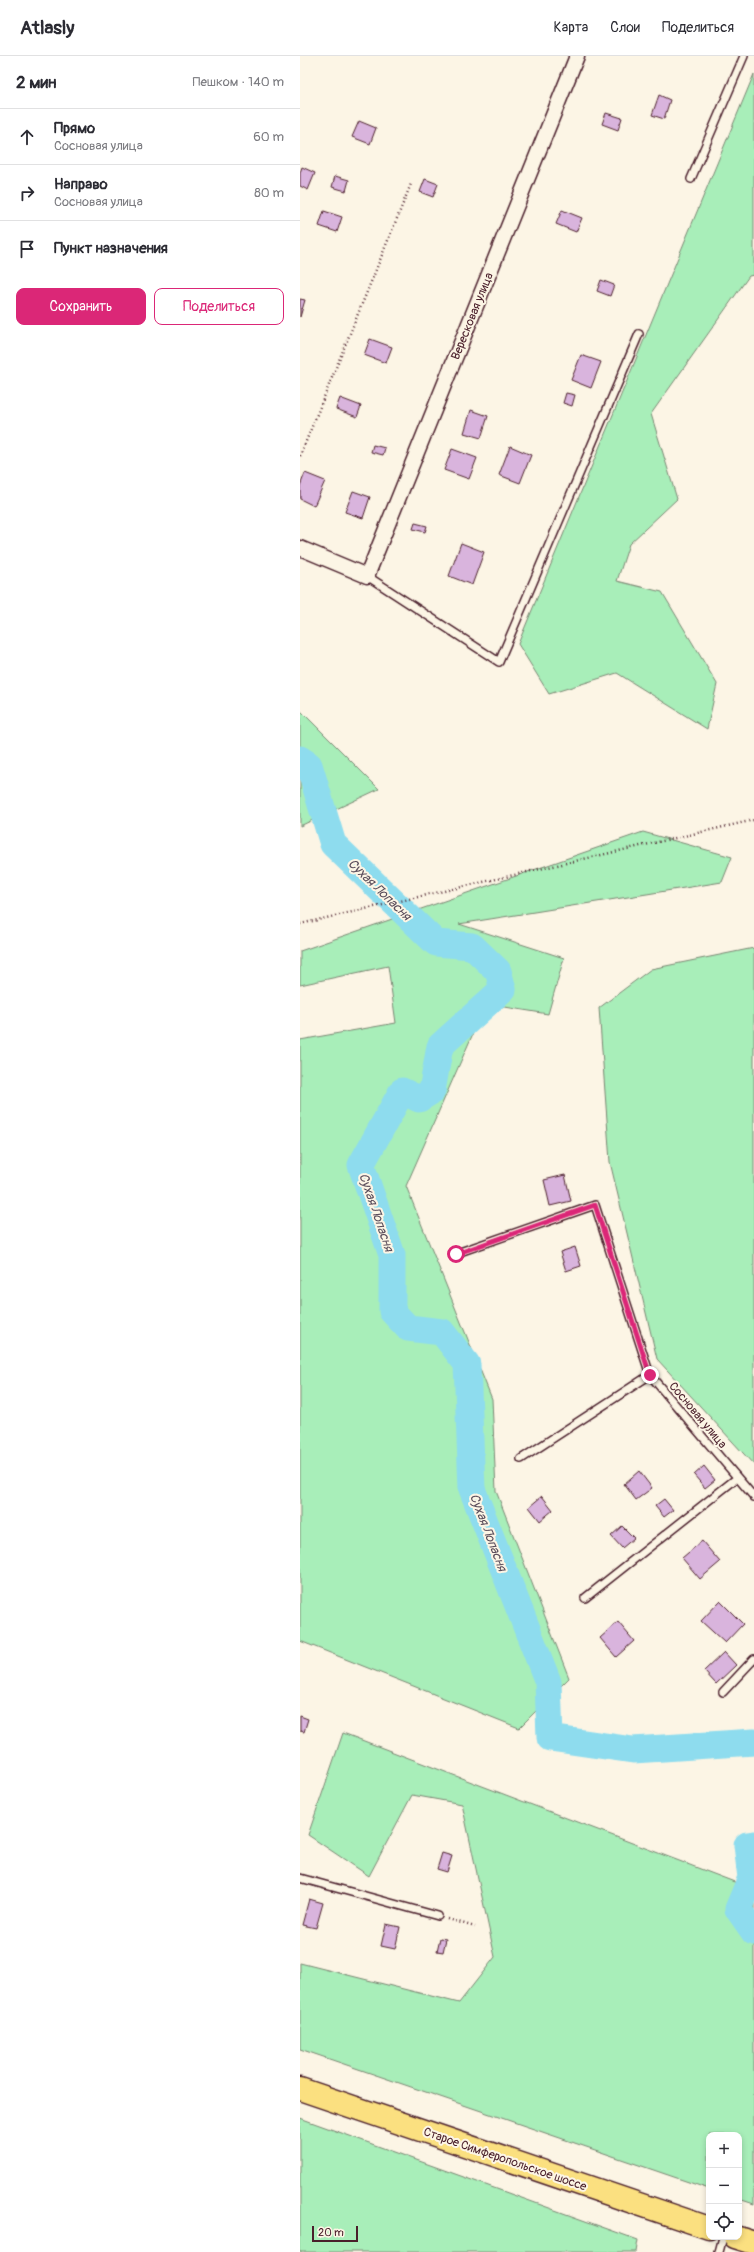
<!DOCTYPE html>
<html lang="ru">
<meta charset="utf-8">
<style>
:root{--surface:#fff;--page:#f2f2f3;--text:#2b2b33;--muted:#7c7c81;--line:#e1e1e2;--accent:#db2777}
body{margin:0;font-family:Pangolin,sans-serif;background:var(--page);color:var(--text)}
.controls{position:absolute;right:12px;bottom:12px;display:grid;overflow:hidden;border-radius:8px;box-shadow:0 2px 6px #0003}
.controls button{width:36px;height:36px;display:grid;place-items:center;padding:0;border:0;border-bottom:1px solid var(--line);background:var(--surface);color:var(--text);font:20px sans-serif}
.scale{position:absolute;left:12px;bottom:10px;width:46px;box-sizing:border-box;padding-left:4px;border:2px solid #4a1f2b;border-top:0;font-size:11px;line-height:14px;white-space:nowrap;color:#4a1f2b;-webkit-text-stroke:3px #fcf5e5;paint-order:stroke}
.stop{position:absolute;width:12px;height:12px;margin:-9px;border:3px solid #db2777;border-radius:50%;background:#fff}
.stop.end{background:#db2777;border-color:#fff;box-shadow:0 1px 4px #0008}
.list{margin:0;padding:0;list-style:none}
h2{display:flex;justify-content:space-between;align-items:center;height:52px;margin:0;padding:0 16px;font-size:17px}
h2 small{font-size:13px;font-weight:400;color:var(--muted)}
.list li{display:grid;grid-template-columns:26px 1fr auto;gap:12px;align-items:center;box-sizing:border-box;height:56px;padding:0 16px;border-top:1px solid var(--line)}
.list b{display:block;font-size:15px;white-space:nowrap}
.list p{margin:0;font-size:13px;white-space:nowrap;color:var(--muted)}
.list em{font-size:13px;font-style:normal;color:var(--muted)}
.actions{display:flex;gap:8px;padding:12px 16px}
.actions a{flex:1;padding:9px 0;border:1px solid var(--accent);border-radius:8px;text-align:center;font-size:14px;color:var(--accent)}
.actions .main{background:var(--accent);color:#fff}
.icon{flex:none;width:22px;height:22px;fill:none;stroke:currentColor;stroke-width:2;stroke-linecap:round;stroke-linejoin:round}
.map{position:relative;flex:none;width:454px;height:2196px;overflow:hidden}
header{display:flex;align-items:center;gap:24px;box-sizing:border-box;height:56px;padding:0 20px;background:var(--surface);border-bottom:1px solid var(--line)}
header strong{font-size:19px}
nav{display:flex;gap:22px;margin-inline-start:auto;font-size:14px}
main{display:flex}
aside{flex:1;background:var(--surface)}
.map>svg:first-child{display:block}
.green{fill:#a8eeb9;stroke:#798672}
.lines{fill:none;stroke-linecap:round;stroke-linejoin:round}
.river{stroke:#8edcee;stroke-width:27}
.building{fill:#d9b4dd;stroke:#4a1f2b}
.service-casing{stroke:#4a1f2b;stroke-width:10}
.minor-casing{stroke:#4a1f2b;stroke-width:17}
.primary-casing{stroke:#4a1f2b;stroke-width:25}
.path{stroke:#4a1f2b;stroke-width:2.5;stroke-dasharray:1 3;stroke-linecap:butt}
.service{stroke:#fcf5e5;stroke-width:7}
.minor{stroke:#fcf5e5;stroke-width:14}
.primary{stroke:#fbe080;stroke-width:22}
.route{stroke:#db2777;stroke-width:5}
.labels{text-anchor:middle;stroke-width:4;stroke-linejoin:round;paint-order:stroke}
.street-label{font-size:12px;fill:#4a1f2b;stroke:#fcf5e5}
.water-label{font-size:13px;font-style:italic;fill:#5b4e5c;stroke:#fcf5e5}
</style>
<header>
<strong>Atlasly</strong>
<nav><a>Карта</a><a>Слои</a><a>Поделиться</a></nav>
</header>
<main>
<aside>
<h2>2 мин<small>Пешком · 140 m</small></h2>
<ul class="list">
<li><svg class="icon" aria-label="ahead" viewBox="0 0 24 24"><path d="M12 20V5M6 11l6-6 6 6"/></svg><div><b>Прямо</b><p>Сосновая улица</p></div><em>60 m</em></li>
<li><svg class="icon" aria-label="right" viewBox="0 0 24 24"><path d="M7 20v-9h11M14 6l5 5-5 5"/></svg><div><b>Направо</b><p>Сосновая улица</p></div><em>80 m</em></li>
<li><svg class="icon" aria-label="arrive" viewBox="0 0 24 24"><path d="M6 21V4h12l-3 4 3 4H6"/></svg><div><b>Пункт назначения</b></div></li>
</ul>
<div class="actions"><a class="main">Сохранить</a><a>Поделиться</a></div>
</aside>
<div class="map">
<svg width="454" height="2196" viewBox="0 0 454 2196">
<rect width="100%" height="100%" fill="#fcf5e5"/>
<filter id="ink" filterUnits="userSpaceOnUse"><feTurbulence type="fractalNoise" baseFrequency=".025" numOctaves="2"/><feDisplacementMap in="SourceGraphic" scale="8" xChannelSelector="R" yChannelSelector="G"/><feConvolveMatrix kernelMatrix="1 2 1 2 8 2 1 2 1" color-interpolation-filters="sRGB"/></filter>
<g filter="url(#ink)">
<path class="green" d="M454 18V219L449 220 351 358 377 443 329 488 317 525 362 536 417 628 407 673 317 617 249 638 218 588Z
M0 654 79 733 0 770Z
M343 776 432 801 422 826 159 868 264 902 248 958 186 948 106 1130 192 1343 196 1435 269 1622 219 1672 0 1585V984L96 967 88 910 0 929V895Z
M454 892V1409L357 1303 310 1106 299 952 351 913Z
M43 1677 445 1830 454 1835V2148L439 2143V2079H409V2133L0 1993V1907L159 1947 195 1901 162 1748 112 1739 69 1820 8 1779Z
M0 2062 338 2184 336 2196H0Z"/>
<g class="lines">
<path class="river" d="M0 703 9 709 33 788 136 887 172 890 198 915 203 933 140 990 132 1035 119 1043 102 1035 61 1109 92 1199V1255L108 1272 142 1276 167 1308 172 1433 248 1626 250 1682 333 1694 454 1686
M454 1788 447 1789 451 1822 438 1853 454 1876"/>
</g>
<path class="building" d="M359 39 370 44 364 63 352 59Z
M306 57 322 62 318 74 302 68Z
M59 65 76 72 70 88 52 81Z
M2 111 15 117 8 134 0 130V117Z
M35 120 49 124 46 135 32 131Z
M125 123 138 128 133 141 120 136Z
M262 154 282 162 276 176 256 168Z
M24 155 42 161 37 176 19 170Z
M301 224 314 229 310 240 297 235Z
M0 243 5 244 0 261Z
M70 283 92 291 86 307 64 299Z
M281 299 301 306 291 332 271 324Z
M266 337 275 339 272 350 263 347Z
M40 342 61 350 57 361 36 353Z
M171 354 188 360 181 382 164 377Z
M73 389 85 392 83 399 71 396Z
M210 390 231 399 220 427 199 419Z
M152 393 177 402 169 423 144 414Z
M5 417 25 425 14 450 0 443V430Z
M53 435 70 441 63 462 45 456Z
M115 467 127 470 125 476 113 473Z
M161 487 184 496 172 529 149 520Z
M265 1119 271 1145 250 1150 244 1124Z
M275 1191 281 1210 266 1215 260 1196Z
M404 1410 415 1424 405 1432 394 1419Z
M339 1415 352 1432 336 1444 324 1428Z
M242 1440 253 1454 240 1465 229 1451Z
M364 1443 373 1454 364 1461 355 1450Z
M322 1470 334 1482 322 1492 311 1480Z
M402 1485 420 1506 400 1523 382 1502Z
M420 1545 443 1568 425 1587 401 1565Z
M318 1566 334 1585 316 1601 300 1582Z
M424 1596 436 1609 416 1628 404 1615Z
M0 1660 8 1663 4 1676 0 1675Z
M142 1797 152 1800 147 1816 137 1813Z
M9 1843 23 1847 16 1872 2 1869Z
M86 1868 100 1871 95 1893 81 1890Z
M140 1882 146 1883 143 1896 137 1895Z"/>
<g class="lines">
<defs>
<path id="service" d="M391 123 444 0
M67 520 199 606 339 278
M157 1197 295 1149 350 1319 454 1441
M221 1403 350 1319
M285 1542 437 1422
M423 1636 454 1603
M0 1822 138 1860
M419 2196 423 2181"/>
<path id="minor" d="M0 492 67 520 277 0"/>
<path id="primary" d="M0 2033 409 2172
M435 2181 454 2187"/>
</defs>
<use href="#service" class="service-casing"/>
<use href="#minor" class="minor-casing"/>
<use href="#primary" class="primary-casing"/>
<path class="path" d="M0 400 111 128
M0 868 454 764
M148 1863 175 1871"/>
<use href="#service" class="service"/>
<use href="#minor" class="minor"/>
<use href="#primary" class="primary"/>
</g>
</g>
<g class="lines" filter="url(#ink)">
<path class="route" d="M156 1198 295 1149 350 1319"/>
</g>
<g class="labels">
<g class="street-label">
<text transform="translate(172 260) rotate(-68)" y="4">Вересковая улица</text>
<text transform="translate(398 1359) rotate(50)" y="4">Сосновая улица</text>
<text transform="translate(205 2103) rotate(19)" y="4">Старое Симферопольское шоссе</text>
</g>
<g class="water-label">
<text transform="translate(80 833) rotate(44)" y="5">Сухая Лопасня</text>
<text transform="translate(77 1156) rotate(71)" y="5">Сухая Лопасня</text>
<text transform="translate(189 1476) rotate(69)" y="5">Сухая Лопасня</text>
</g>
</g>
</svg>
<div class="controls">
<button>+</button>
<button>−</button>
<button><svg class="icon" aria-label="locate" viewBox="0 0 24 24"><circle cx="12" cy="12" r="6"/><path d="M12 2v4M12 18v4M2 12h4M18 12h4"/></svg></button>
</div>
<div class="scale">20 m</div>
<div class="stop" style="left:156px;top:1198px"></div>
<div class="stop end" style="left:350px;top:1319px"></div>
</div>
</main>
